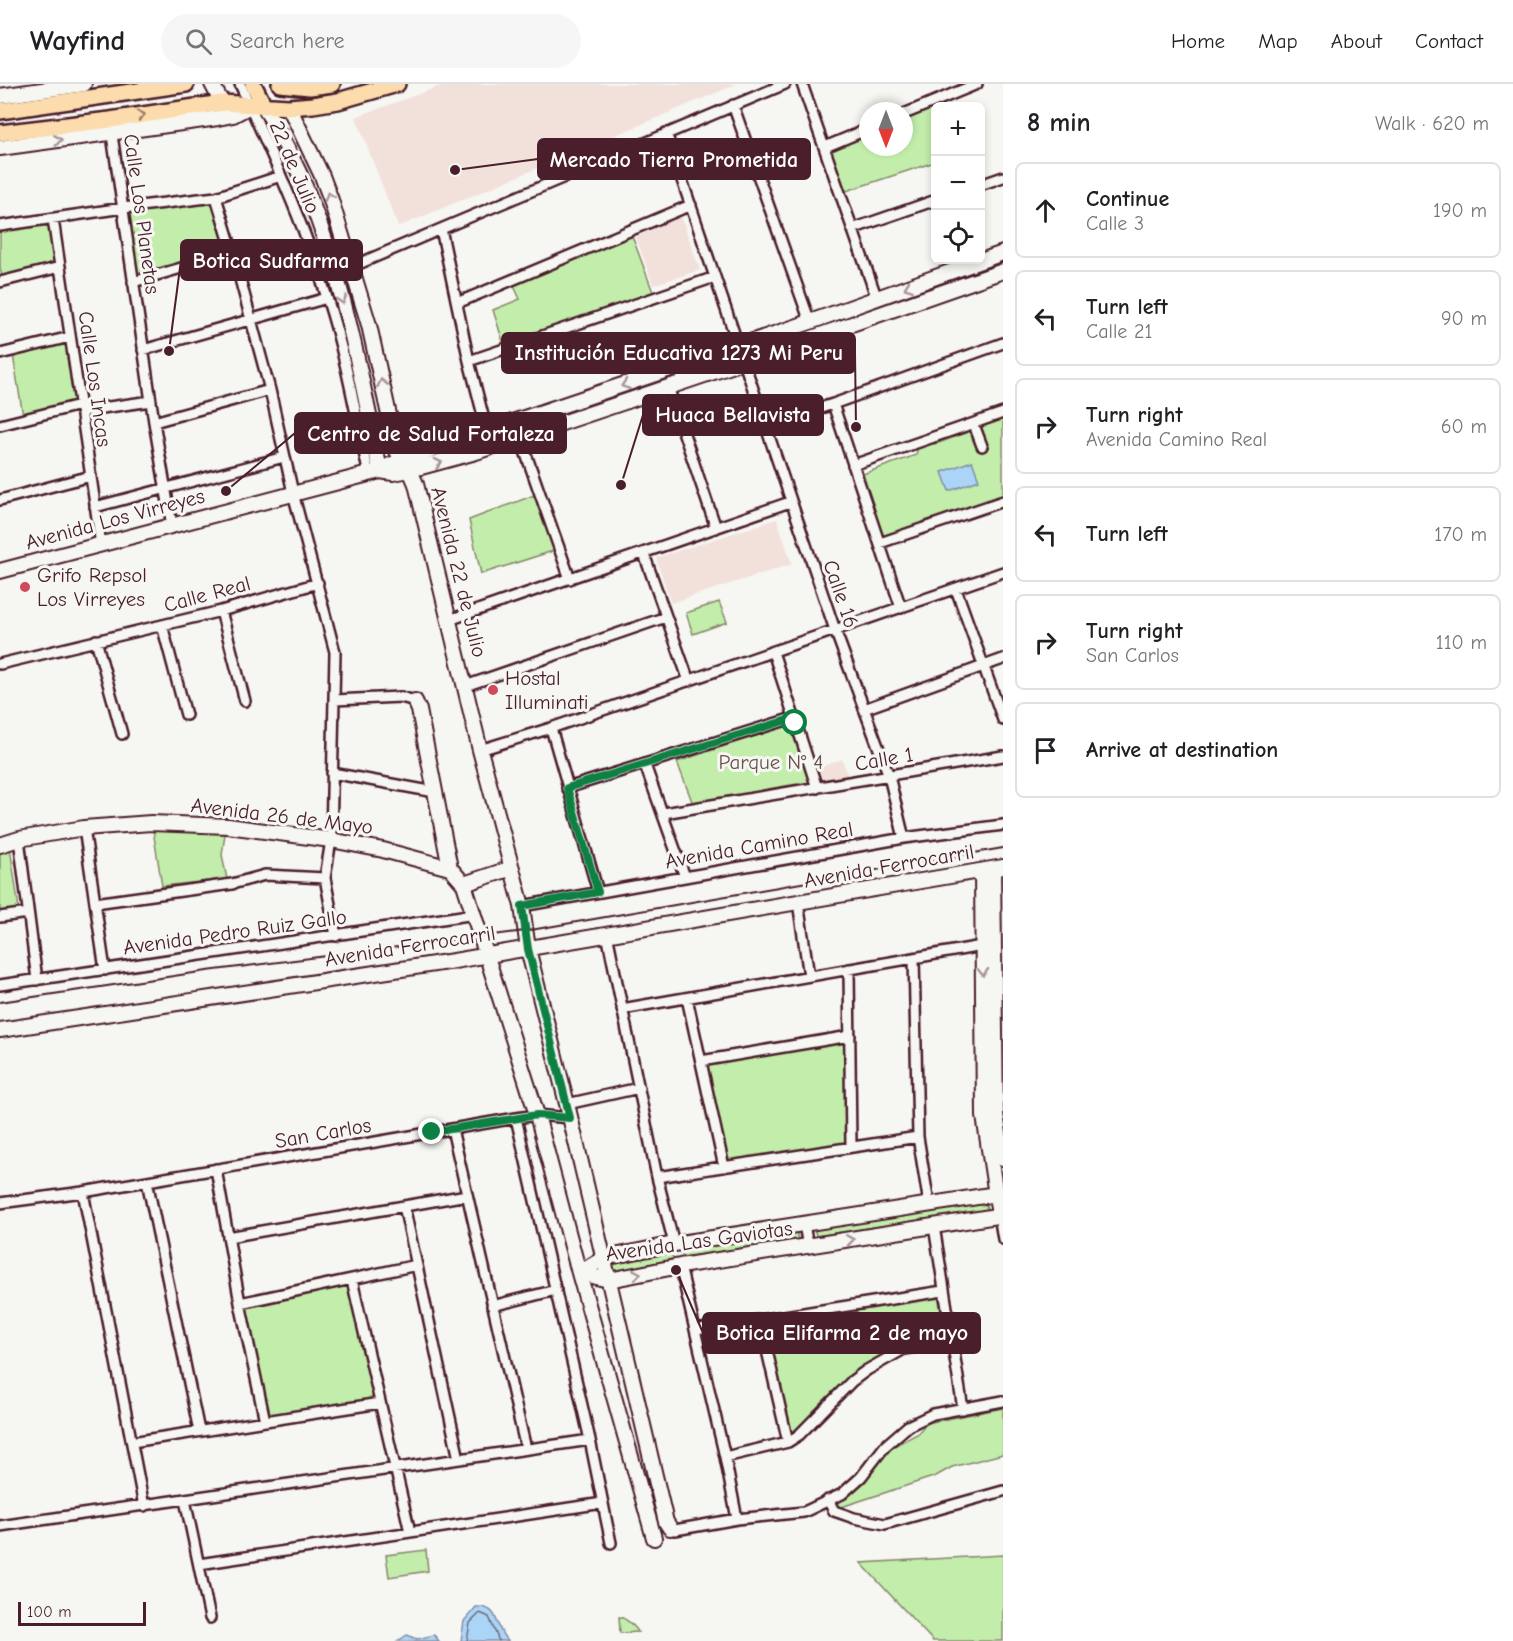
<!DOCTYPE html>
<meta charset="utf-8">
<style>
:root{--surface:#fff;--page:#f6f6f6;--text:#202124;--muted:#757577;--line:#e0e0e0}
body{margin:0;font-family:"Comic Neue",sans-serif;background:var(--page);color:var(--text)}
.controls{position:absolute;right:18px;top:18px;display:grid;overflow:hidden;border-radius:9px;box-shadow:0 3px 9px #0003}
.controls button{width:54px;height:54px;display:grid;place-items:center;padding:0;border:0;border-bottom:2px solid var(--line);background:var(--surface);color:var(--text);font:30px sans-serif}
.compass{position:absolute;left:859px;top:18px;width:54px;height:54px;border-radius:50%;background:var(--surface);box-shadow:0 3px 9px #0003;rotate:180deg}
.scale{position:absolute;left:18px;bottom:15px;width:128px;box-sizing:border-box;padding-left:6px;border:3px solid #4a1f2b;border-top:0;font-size:16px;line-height:21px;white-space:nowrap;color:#4a1f2b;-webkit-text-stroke:4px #f6f6f2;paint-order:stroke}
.stop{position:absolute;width:18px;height:18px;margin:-14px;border:4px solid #0b8043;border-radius:50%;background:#fff}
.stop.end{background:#0b8043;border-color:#fff;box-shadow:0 2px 6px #0008}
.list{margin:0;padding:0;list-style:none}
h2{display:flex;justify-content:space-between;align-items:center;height:78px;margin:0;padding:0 24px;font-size:26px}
h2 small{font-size:20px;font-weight:400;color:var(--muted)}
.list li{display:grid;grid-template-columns:39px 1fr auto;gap:18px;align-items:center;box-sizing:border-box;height:96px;margin:0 12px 12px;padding:0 12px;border:2px solid var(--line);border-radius:9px}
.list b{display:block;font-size:22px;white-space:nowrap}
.list p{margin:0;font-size:20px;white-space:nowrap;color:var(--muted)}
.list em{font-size:20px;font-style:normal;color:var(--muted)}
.icon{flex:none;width:33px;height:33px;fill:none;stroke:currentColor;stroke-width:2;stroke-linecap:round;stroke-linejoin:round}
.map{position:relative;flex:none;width:1003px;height:1557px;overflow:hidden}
header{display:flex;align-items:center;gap:36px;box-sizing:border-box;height:84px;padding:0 30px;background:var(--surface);border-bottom:2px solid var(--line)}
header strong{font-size:28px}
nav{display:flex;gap:33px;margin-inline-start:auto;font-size:21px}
.search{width:420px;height:54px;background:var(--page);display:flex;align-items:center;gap:15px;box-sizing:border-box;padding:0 21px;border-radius:33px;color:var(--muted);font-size:22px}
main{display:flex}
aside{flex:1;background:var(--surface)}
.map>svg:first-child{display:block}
.built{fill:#f2e1da}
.green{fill:#c2edaa;stroke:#86866a;stroke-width:1.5}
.water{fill:#abd5f6;stroke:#848ca5;stroke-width:1.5}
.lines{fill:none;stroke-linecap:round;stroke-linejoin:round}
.shore{stroke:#71687c;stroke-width:1.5}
.street-casing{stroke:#4a1f2b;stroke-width:14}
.secondary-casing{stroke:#4a1f2b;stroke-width:18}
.primary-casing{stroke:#4a1f2b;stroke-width:20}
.street{stroke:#f6f6f2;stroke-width:9}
.secondary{stroke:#f6f6f2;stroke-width:14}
.primary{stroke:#fcdcac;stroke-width:15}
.rail{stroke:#4a1f2b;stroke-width:2}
.oneway{stroke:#a37e6c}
.oneway2{stroke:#a99598}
.route{stroke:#0b8043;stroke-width:8}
.poi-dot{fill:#d1495b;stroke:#f6f6f2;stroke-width:2}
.labels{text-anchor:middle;stroke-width:6;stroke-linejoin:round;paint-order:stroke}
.street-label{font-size:21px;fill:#4a1f2b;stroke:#f6f6f2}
.poi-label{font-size:21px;fill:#4a1f2b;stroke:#f6f6f2;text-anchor:start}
.park-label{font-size:21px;fill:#68524b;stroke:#f6f6f2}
.leader{fill:none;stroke:#4a1f2b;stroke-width:2}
.callout-dot{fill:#4a1f2b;stroke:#f6f6f2;stroke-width:2}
.callout{fill:#4a1f2b;stroke:#4a1f2b;stroke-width:2}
.callout-label{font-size:22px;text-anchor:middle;font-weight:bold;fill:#fff}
</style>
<header>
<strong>Wayfind</strong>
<div class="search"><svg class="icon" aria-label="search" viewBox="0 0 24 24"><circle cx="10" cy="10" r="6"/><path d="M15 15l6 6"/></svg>Search here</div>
<nav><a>Home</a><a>Map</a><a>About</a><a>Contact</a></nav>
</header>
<main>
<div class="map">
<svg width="1003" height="1557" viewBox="0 0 1003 1557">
<rect width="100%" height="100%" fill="#f6f6f2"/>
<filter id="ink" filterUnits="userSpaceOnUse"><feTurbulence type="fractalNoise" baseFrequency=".0167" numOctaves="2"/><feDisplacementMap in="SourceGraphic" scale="12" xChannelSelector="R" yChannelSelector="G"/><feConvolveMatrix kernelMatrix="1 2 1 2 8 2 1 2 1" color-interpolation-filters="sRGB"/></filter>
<g filter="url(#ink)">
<path class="built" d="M446 0H737L398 143 356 33Z
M681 132 700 186 653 201 636 153Z
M777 435 792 480 671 519 656 474Z
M842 675 848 692 822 696 818 684Z"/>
<path class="green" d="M943 19 944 22H936L935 78 843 108 829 68 830 64 868 49V63H904V34Z
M211 118 226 166 137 192 128 127Z
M48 139 51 141 55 176 52 179 2 192 0 185V147Z
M632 152 653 208 504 261 493 226 520 215 513 200Z
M1003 172V181L763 263 760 256Z
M66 258 76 318 23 332 13 271Z
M726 268 728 275 437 377 434 369Z
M1003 335V414L883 455 860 391 916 371 918 362 927 359 936 360Z
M537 410 556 466 481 490 469 436Z
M719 518 727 538 693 550 686 529Z
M789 640 811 700 693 720 677 678Z
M153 746 225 750 222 771 227 795 162 802Z
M10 763 19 825 0 828V766Z
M843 957 846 959 847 1056 845 1060 730 1080 726 1077 704 982 709 979Z
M985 1115 987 1126 816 1152 814 1142Z
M796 1145 798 1156 683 1173 680 1162Z
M671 1165 673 1175 613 1188 611 1178Z
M348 1202 375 1316 267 1332 245 1221Z
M938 1211 945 1253C929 1261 908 1260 891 1267 855 1282 827 1318 800 1345L792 1348 789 1345 765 1241 767 1237Z
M1003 1324V1370L952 1383 936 1392 838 1424 833 1417 863 1394 894 1362 919 1349 927 1339Z
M426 1466 428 1487 389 1493 386 1471Z
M1003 1471V1557H933L861 1479Z
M619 1533C624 1533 636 1543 638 1548L620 1549Z"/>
<path class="water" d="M972 377 979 396 949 407 942 388Z
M476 1523C502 1522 493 1544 508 1557H461L464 1537Z
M407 1551 417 1555 434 1551 439 1557H398Z"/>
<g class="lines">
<path class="shore" d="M467 1557 470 1539 480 1529 489 1533 499 1557"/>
<defs>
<path id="street" d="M240 0C272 71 305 142 328 217 346 273 356 333 369 391
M802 0 877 215
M733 21 810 238
M904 30 977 0
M111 44 154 338 172 442
M666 49 835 546 889 692 904 754
M825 63 868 45
M980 101 1003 93
M216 113 233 169 270 306 293 409 335 568 331 756 325 794 336 852
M53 135 101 461
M0 142 123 124 216 113 281 92
M441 145 469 277 487 347
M852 145 936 116
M351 183 785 0
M0 198 60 183
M133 198 233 169
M457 219 691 121
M143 266 327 214
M0 270 70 253
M469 277 715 193
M668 303 716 444
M833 320 901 524
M81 327 151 317
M154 338 270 306
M0 341 80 321
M766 342 833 320 1003 259
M976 346 982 362
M520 353 570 495
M853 381 1003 329
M0 416 91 392
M95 423 284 373
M880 459 1003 417
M644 470 689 597
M956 505 1003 636
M221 527 245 617
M449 536 790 418
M162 541 186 631
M96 556 122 650
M773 568 817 704
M0 580 221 527 318 499
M465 602 666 533
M334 616 401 613 415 617
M864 625 1003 575
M551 644 598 808
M480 666 551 644 1003 488
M645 681 685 793
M332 689 435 708
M567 704 793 634
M664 729 1003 672
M84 744 105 886
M19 755 37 896
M798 818 809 892
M95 819 232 800 265 791 325 794
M522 822 904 754 1003 741
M0 833 28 829
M607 850 657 1093 674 1160
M914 874 918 1053 929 1120
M849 885 851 1063
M0 901 475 830
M687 914 724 1083
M622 925 982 862
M701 977 850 952
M567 1020 639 1004
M516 1034 590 1356 611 1459
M452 1045 526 1365
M216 1085 240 1219 265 1337
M657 1093 918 1053
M147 1097 199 1347
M83 1108 144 1422
M0 1119 83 1108 516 1034 537 1031 570 1034
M404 1122 459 1375
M999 1131 1003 1155
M804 1140 808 1163
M934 1142 963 1325
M228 1153 467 1111
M680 1182 725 1373 737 1435
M352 1196 410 1448
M240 1219 417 1181
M492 1222 556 1206
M760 1236 788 1358
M695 1246 943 1207
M132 1358 380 1319
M725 1373 788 1358 799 1351 852 1297 867 1286 904 1265 951 1257
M185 1416 210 1534
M828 1416 834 1427 840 1429 854 1434 885 1440 1003 1407
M0 1442 590 1356
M670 1444 675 1446 737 1435 804 1428 842 1410 861 1393 885 1362 908 1342 933 1330 1003 1317
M199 1480 603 1419"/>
<path id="secondary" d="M212 0 222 19
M0 12 84 0
M264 22C277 46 291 70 302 95 342 188 361 289 380 387
M289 23 322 92 331 116 369 241 397 367 410 386 416 400 480 666 522 822 528 865 567 1020 666 1438 670 1444
M0 64 218 34 233 31 250 22
M380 387 393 389 410 386 476 368 743 278 1003 187
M0 487 380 387 390 381 420 369 810 238 1003 169
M415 617 419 626 450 784
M0 761 19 755 84 744 151 739 228 742 331 756 383 766 450 784 464 800 537 1031 579 1189 654 1454
M993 785 996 1030 1003 1075
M982 787 984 1032 999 1131
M464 800 512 784
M0 946 454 877 1003 783
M579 1189 604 1174 674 1160 1003 1109
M579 1189 609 1196 680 1182 1003 1131"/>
<path id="primary" d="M253 0 264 22
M280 0 310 3 332 0
M0 27 186 0
M0 49 110 36 222 19 289 23 313 21 338 17 397 0"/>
</defs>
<use href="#street" class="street-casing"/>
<use href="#secondary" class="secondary-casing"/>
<use href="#primary" class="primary-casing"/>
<use href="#street" class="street"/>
<use href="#secondary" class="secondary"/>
<use href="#primary" class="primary"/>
<path class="rail" d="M0 918 207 887 525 847 1003 764"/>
</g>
<defs><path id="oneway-chevron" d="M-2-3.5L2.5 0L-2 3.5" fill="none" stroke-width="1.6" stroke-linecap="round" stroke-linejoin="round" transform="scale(1.5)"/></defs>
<use class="oneway" href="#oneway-chevron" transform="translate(141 31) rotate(-9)"/>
<g class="oneway2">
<use href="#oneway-chevron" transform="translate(58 56) rotate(-8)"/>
<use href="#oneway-chevron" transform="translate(329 112) rotate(-110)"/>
<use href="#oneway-chevron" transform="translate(908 203) rotate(160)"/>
<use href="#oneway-chevron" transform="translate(342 216) rotate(73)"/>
<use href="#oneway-chevron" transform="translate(382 299) rotate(-103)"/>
<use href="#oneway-chevron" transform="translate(625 301) rotate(161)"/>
<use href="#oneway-chevron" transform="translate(438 379) rotate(-15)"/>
<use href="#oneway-chevron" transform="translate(983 888) rotate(89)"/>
<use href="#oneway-chevron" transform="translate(850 1156) rotate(-9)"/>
<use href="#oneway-chevron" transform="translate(637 1190) rotate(-11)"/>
</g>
</g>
<g class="lines" filter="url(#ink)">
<path class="route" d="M432 1048 537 1031 570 1034 528 865 522 822 598 808 567 704 794 634 795 639"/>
</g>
<g class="poi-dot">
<circle cx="25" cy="503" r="6"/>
<circle cx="493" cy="606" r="6"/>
</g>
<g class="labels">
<g class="street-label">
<text transform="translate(295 83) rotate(67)" y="7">22 de Julio</text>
<text transform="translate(142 130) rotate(82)" y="7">Calle Los Planetas</text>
<text transform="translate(95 295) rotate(82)" y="7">Calle Los Incas</text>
<text transform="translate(115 435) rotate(-15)" y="7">Avenida Los Virreyes</text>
<text transform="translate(459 488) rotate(76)" y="7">Avenida 22 de Julio</text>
<text transform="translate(207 510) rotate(-15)" y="7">Calle Real</text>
<text transform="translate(841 510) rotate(71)" y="7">Calle 16</text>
<text transform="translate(884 675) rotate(-10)" y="7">Calle 1</text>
<text transform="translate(282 732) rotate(7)" y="7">Avenida 26 de Mayo</text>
<text transform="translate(759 761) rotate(-10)" y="7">Avenida Camino Real</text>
<text transform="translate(889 782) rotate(-10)" y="7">Avenida Ferrocarril</text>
<text transform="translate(235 848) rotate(-8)" y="7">Avenida Pedro Ruiz Gallo</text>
<text transform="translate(410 862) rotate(-9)" y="7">Avenida Ferrocarril</text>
<text transform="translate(323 1049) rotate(-10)" y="7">San Carlos</text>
<text transform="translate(699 1157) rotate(-8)" y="7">Avenida Las Gaviotas</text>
</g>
<g class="poi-label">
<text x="37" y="498">Grifo Repsol<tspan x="37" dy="24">Los Virreyes</tspan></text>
<text x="505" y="601">Hostal<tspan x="505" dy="24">Illuminati</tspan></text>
</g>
<g class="park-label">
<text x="771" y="685">Parque N° 4</text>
</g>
</g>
<path class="leader" d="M455 86L538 75M169 267L181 176M856 343L855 269M621 401L643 331M226 407L295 349M676 1186L703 1249"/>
<g class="callout-dot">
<circle cx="455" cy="86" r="6"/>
<circle cx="169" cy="267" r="6"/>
<circle cx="856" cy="343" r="6"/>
<circle cx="621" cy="401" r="6"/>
<circle cx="226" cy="407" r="6"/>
<circle cx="676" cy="1186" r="6"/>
</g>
<g class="callout">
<rect x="538" y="55" width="272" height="40" rx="6"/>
<rect x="181" y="156" width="181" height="40" rx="6"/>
<rect x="502" y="249" width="353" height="40" rx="6"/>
<rect x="643" y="311" width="180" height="40" rx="6"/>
<rect x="295" y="329" width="271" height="40" rx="6"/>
<rect x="703" y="1229" width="277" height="40" rx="6"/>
</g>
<g class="callout-label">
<text x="674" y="83">Mercado Tierra Prometida</text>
<text x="271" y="184">Botica Sudfarma</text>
<text x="679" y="276">Institución Educativa 1273 Mi Peru</text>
<text x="733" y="338">Huaca Bellavista</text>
<text x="431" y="357">Centro de Salud Fortaleza</text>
<text x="842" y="1256">Botica Elifarma 2 de mayo</text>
</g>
</svg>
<div class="controls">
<button>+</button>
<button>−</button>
<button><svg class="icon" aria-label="locate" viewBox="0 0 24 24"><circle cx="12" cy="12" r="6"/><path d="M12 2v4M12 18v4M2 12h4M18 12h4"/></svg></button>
</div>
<svg class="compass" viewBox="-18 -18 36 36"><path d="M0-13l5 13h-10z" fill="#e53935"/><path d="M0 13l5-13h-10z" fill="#757577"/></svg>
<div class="scale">100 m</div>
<div class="stop" style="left:795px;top:639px"></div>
<div class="stop end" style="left:432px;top:1048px"></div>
</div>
<aside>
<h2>8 min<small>Walk · 620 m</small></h2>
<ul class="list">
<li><svg class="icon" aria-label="ahead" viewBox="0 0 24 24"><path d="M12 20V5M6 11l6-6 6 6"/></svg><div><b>Continue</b><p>Calle 3</p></div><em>190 m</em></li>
<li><svg class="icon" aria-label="left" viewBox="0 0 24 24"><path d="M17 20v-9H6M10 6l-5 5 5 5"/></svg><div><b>Turn left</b><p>Calle 21</p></div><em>90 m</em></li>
<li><svg class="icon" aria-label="right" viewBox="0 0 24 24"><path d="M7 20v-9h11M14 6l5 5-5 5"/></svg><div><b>Turn right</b><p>Avenida Camino Real</p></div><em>60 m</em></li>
<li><svg class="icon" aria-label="left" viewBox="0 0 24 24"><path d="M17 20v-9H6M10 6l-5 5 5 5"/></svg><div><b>Turn left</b></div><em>170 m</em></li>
<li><svg class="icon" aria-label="right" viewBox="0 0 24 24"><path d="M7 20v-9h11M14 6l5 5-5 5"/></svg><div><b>Turn right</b><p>San Carlos</p></div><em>110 m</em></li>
<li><svg class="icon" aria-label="arrive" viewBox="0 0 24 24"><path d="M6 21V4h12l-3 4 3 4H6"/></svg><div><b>Arrive at destination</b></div></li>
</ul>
</aside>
</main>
